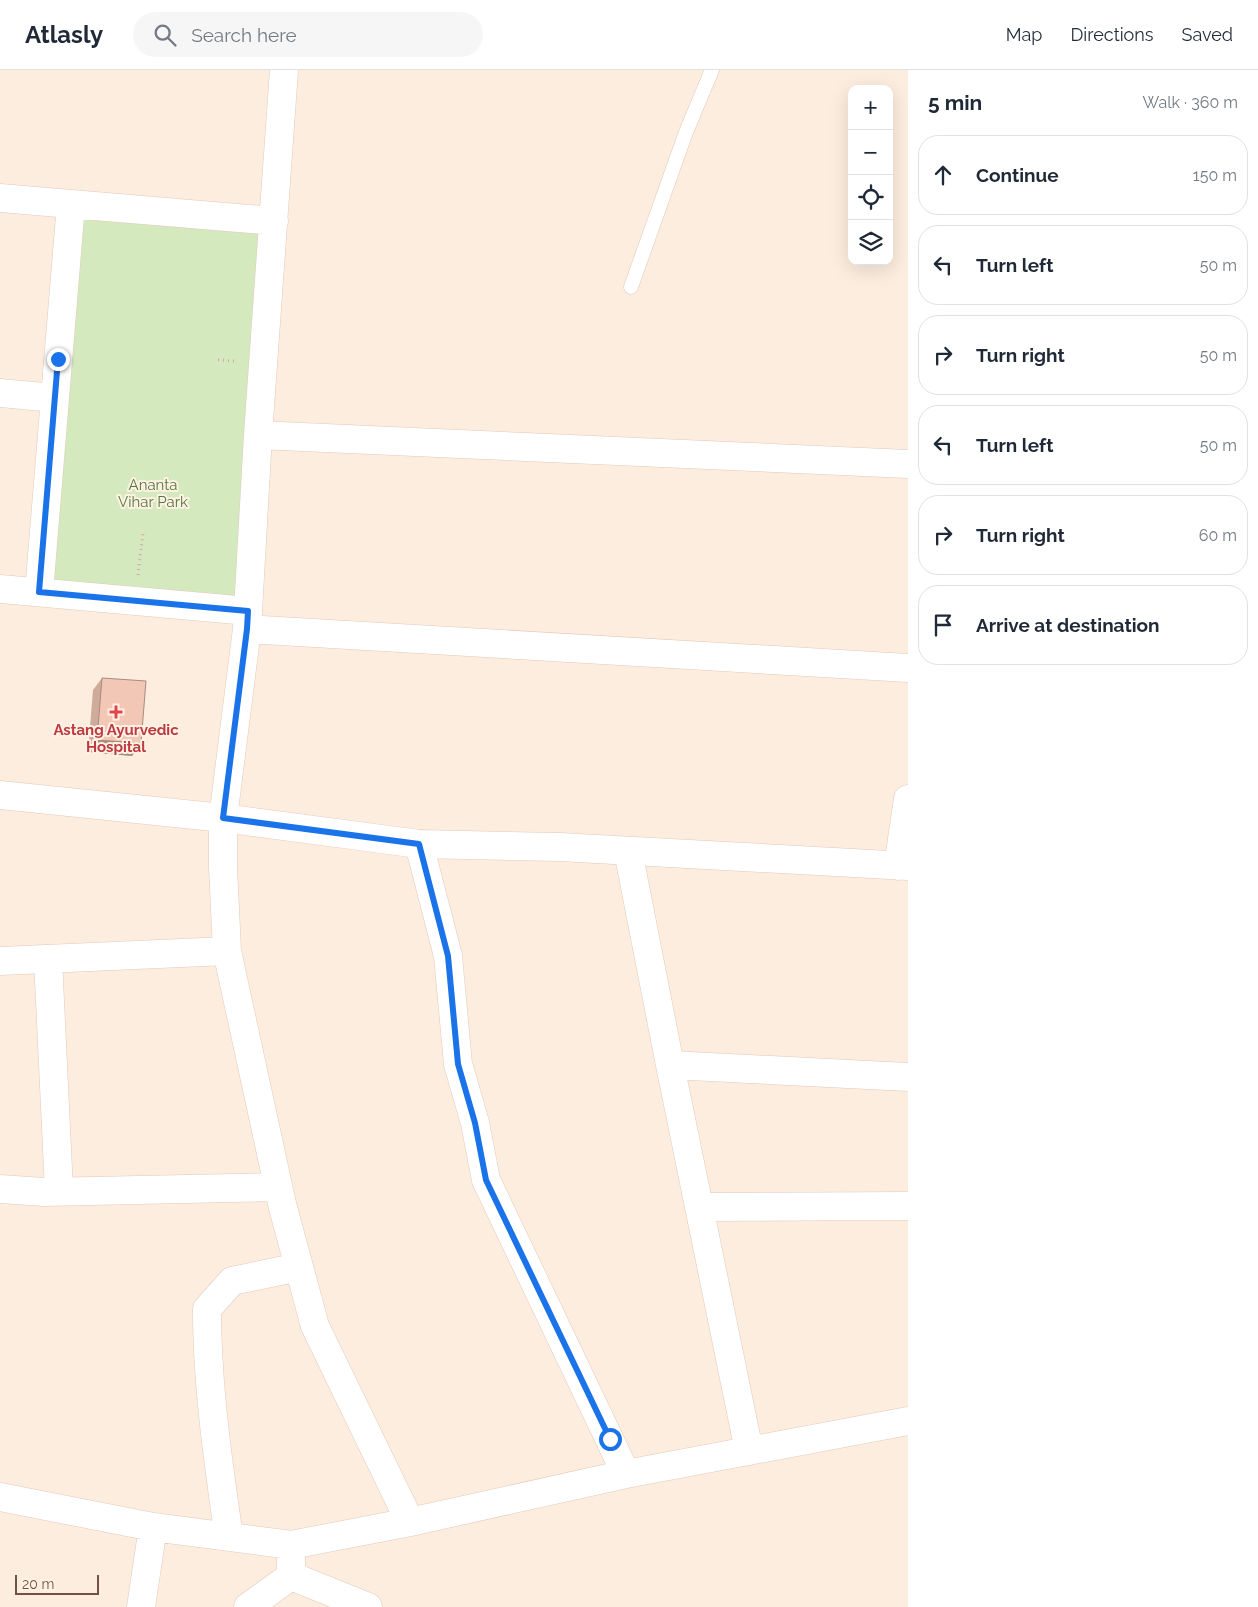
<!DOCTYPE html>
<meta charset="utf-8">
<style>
:root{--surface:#fff;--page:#f6f6f7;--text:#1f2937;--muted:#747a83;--line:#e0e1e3}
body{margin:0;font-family:Raleway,sans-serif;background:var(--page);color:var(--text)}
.controls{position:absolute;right:15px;top:15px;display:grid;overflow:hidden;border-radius:10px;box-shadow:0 5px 20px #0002}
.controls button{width:45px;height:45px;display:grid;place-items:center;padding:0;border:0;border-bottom:1px solid var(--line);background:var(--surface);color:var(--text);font:25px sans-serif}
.scale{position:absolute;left:15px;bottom:12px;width:84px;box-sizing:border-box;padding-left:5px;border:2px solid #725146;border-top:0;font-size:14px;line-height:18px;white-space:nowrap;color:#725146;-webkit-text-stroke:4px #fff2e4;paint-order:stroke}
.stop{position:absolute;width:15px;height:15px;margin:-11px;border:4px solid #1a73e8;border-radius:50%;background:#fff}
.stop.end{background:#1a73e8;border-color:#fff;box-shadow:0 1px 5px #0008}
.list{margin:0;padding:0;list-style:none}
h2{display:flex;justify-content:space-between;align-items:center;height:65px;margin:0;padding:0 20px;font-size:21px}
h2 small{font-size:16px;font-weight:400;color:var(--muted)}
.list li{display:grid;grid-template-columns:32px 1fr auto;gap:15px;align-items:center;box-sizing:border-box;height:80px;margin:0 10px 10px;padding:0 10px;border:1px solid var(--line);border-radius:20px}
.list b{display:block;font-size:19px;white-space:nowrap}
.list em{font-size:16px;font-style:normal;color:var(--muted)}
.icon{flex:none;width:28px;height:28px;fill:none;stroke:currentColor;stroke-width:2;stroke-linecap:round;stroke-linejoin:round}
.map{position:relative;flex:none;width:908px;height:1537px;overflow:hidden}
header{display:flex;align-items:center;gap:30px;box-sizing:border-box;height:70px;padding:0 25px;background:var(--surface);border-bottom:1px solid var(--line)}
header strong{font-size:24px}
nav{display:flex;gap:28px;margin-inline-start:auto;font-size:18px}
.search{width:350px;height:45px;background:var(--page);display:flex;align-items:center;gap:12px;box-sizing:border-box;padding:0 18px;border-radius:28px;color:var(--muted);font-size:19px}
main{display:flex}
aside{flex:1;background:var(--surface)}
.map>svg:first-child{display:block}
.green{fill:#d4e9bd}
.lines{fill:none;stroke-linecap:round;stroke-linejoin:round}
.service-casing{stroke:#e2cabd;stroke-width:15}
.minor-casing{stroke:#e2cabd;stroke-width:29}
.path{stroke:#d6aa99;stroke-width:3;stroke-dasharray:1 4;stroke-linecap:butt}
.service{stroke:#fff;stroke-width:14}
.minor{stroke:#fff;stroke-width:28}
.wall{fill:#d0ab9c}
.shaded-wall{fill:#a98b7f}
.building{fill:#f2c7b5;stroke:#a98b7f}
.route{stroke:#1a73e8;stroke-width:6}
.health-dot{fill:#e0444e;stroke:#fff2e4;stroke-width:2}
.labels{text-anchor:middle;stroke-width:4;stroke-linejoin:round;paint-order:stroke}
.park-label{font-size:15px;fill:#55783e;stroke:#fff2e4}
.health-label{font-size:15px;font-weight:bold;fill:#be3a42;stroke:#fff2e4}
</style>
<header>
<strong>Atlasly</strong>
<div class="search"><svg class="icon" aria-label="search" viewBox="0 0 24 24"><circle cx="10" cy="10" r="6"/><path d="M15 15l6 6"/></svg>Search here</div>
<nav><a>Map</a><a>Directions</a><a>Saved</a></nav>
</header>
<main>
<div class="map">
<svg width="908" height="1537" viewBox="0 0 908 1537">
<rect width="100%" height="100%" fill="#fcedde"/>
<path class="green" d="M82 142 269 157 246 537 42 520Z"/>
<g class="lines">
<defs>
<path id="service" d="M631 217 686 62 712 0"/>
<path id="minor" d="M284 0 258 365 247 559 223 748V797L227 881 282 1134 315 1256 410 1452
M0 128 71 134
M0 323 55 328
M258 365 908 394
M0 519 248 541
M39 522 71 134 274 151
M247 559 908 598
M0 725 223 748 419 774 560 777 908 796
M419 774 448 886 458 994 475 1053 486 1110 626 1404
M628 781 670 995 749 1381
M898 796 908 729
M48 889 59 1121
M0 891 227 881
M670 995 908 1007
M0 1119 44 1122 278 1117
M699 1137 908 1136
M0 1427 153 1457 291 1475
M229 1467C218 1392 207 1315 207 1239L232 1211 299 1197
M291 1506 368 1537
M141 1537 153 1457
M248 1537 291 1506V1475L410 1452 626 1404 908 1351"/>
</defs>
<use href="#service" class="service-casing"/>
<use href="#minor" class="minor-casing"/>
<path class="path" d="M218 290 235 291
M138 505 143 463"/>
<use href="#service" class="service"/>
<use href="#minor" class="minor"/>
</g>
<path class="wall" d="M102 608 141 673 132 686 88 682 93 620Z"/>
<path class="shaded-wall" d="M97 670 141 673 132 686 88 682Z"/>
<path class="building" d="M102 608 146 611 141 673 97 670Z"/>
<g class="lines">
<path class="route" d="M58 289 39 522 248 541 247 559 223 748 419 774 448 886 458 994 475 1053 486 1110 610 1369"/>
</g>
<path class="health-dot" d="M113.5 634.5h5v5h5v5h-5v5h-5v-5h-5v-5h5z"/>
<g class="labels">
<g class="park-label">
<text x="153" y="420">Ananta<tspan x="153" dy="17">Vihar Park</tspan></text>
</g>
<g class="health-label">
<text x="116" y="665">Astang Ayurvedic<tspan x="116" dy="17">Hospital</tspan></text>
</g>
</g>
</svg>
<div class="controls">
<button>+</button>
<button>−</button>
<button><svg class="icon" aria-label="locate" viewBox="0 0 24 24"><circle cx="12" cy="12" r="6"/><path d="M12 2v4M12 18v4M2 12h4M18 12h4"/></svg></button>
<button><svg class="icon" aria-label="layers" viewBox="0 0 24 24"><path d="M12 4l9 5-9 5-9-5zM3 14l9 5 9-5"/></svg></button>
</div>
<div class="scale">20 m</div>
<div class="stop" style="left:610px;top:1369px"></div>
<div class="stop end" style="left:58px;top:289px"></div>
</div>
<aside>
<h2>5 min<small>Walk · 360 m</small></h2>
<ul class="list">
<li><svg class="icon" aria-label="ahead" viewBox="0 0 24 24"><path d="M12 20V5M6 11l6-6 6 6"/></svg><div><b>Continue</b></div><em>150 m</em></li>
<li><svg class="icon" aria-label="left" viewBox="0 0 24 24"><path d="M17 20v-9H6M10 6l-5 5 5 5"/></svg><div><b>Turn left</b></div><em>50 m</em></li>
<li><svg class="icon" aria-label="right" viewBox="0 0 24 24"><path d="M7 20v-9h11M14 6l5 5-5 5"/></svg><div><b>Turn right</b></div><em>50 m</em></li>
<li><svg class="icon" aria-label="left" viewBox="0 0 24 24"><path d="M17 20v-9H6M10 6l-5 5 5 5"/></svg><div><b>Turn left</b></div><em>50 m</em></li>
<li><svg class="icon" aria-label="right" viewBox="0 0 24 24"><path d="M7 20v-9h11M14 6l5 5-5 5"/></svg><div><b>Turn right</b></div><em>60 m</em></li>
<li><svg class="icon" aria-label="arrive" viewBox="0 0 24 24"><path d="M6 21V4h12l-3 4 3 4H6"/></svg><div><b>Arrive at destination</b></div></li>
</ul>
</aside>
</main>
